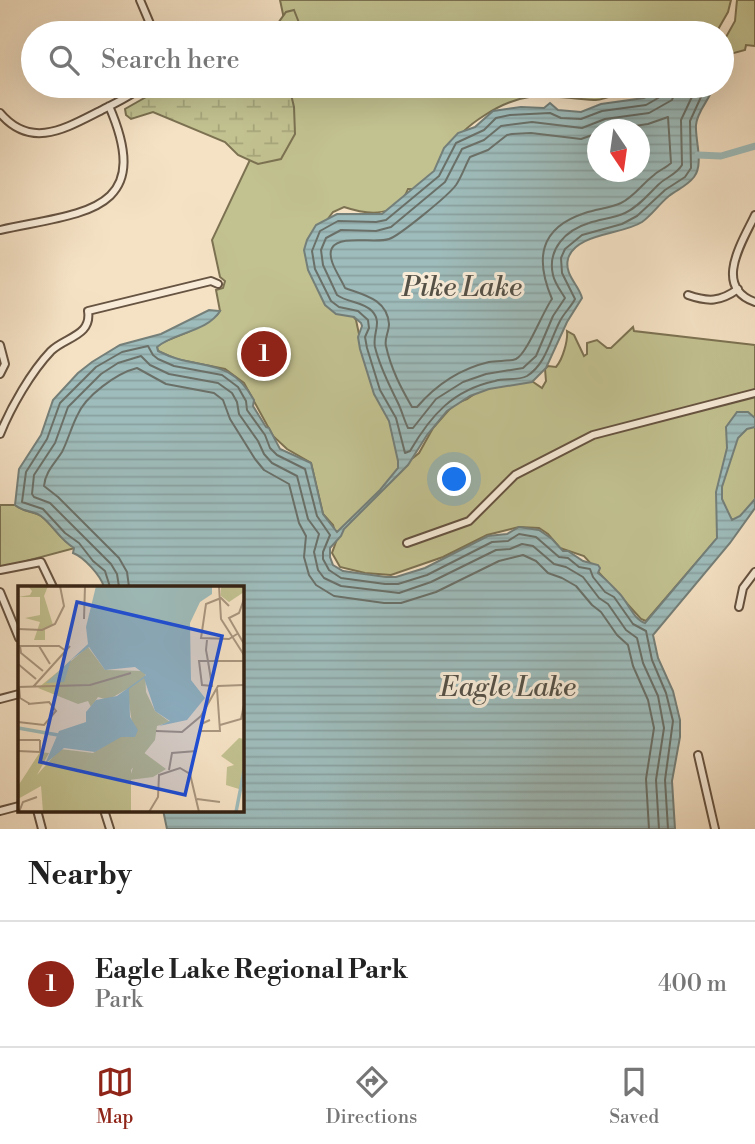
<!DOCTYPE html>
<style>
:root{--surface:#fff;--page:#f2f2f2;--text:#222;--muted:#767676;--line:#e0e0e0;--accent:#8f2418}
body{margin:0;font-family:"Libre Bodoni",serif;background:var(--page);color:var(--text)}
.compass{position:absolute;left:587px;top:119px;width:63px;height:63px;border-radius:50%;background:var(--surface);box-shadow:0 7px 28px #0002;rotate:167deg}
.you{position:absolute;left:455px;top:480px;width:24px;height:24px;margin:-18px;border:5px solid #fff;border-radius:50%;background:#1a73e8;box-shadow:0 0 0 10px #1a73e833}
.badge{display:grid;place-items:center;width:46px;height:46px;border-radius:50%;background:var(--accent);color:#fff;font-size:23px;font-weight:700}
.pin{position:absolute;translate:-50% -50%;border:4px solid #fff;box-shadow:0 2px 7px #0006}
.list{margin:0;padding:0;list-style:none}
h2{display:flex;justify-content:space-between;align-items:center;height:91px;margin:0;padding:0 28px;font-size:30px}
h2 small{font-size:23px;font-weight:400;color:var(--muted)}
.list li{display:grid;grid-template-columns:46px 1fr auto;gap:21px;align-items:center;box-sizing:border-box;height:126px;padding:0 28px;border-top:2px solid var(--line)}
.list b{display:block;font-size:26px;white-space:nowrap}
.list p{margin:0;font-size:23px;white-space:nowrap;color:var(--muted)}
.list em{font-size:23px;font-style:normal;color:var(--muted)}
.icon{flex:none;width:38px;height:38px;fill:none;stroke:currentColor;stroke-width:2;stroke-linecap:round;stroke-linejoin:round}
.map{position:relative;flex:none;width:755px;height:829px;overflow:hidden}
.search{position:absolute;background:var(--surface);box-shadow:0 7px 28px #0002;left:21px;right:21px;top:21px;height:77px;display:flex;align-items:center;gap:18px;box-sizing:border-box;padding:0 24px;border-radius:38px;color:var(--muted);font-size:26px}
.sheet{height:217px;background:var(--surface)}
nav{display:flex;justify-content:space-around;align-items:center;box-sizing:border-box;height:98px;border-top:2px solid var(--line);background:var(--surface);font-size:19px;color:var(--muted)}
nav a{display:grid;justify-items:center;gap:4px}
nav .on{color:var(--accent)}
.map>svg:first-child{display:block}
.green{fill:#c2c190;stroke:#7c7252;stroke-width:2}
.wetland{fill:url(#wetland-marsh);stroke:#7c7252;stroke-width:2}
.water{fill:url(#water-rules);stroke:#747f79;stroke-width:2;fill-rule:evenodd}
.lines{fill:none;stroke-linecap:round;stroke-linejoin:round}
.shore{stroke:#6a7068;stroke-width:2}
.river{stroke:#9ebcbb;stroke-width:7}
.minor-casing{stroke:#665341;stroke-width:10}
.minor{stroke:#f8ecd9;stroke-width:6}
.labels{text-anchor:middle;stroke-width:6;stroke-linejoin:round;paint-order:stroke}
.water-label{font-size:28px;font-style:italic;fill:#555147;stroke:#f8ecd9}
.inset-river{fill:none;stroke:#9ebcbb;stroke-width:3.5}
.inset-road{fill:none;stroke:#a9967f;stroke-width:2}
.view{fill:#1d4ed8;fill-opacity:0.15;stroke:#1d4ed8;stroke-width:3.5}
.inset-edge{fill:none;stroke:#362315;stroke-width:3.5}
</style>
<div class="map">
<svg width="755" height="829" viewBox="0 0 755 829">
<defs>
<pattern id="wetland-marsh" width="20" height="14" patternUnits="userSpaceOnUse" patternTransform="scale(1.75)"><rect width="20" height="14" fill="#c2c190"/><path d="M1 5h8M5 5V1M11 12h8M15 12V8" fill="none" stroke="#a7a67b"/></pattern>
<pattern id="water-rules" width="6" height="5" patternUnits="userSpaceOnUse" patternTransform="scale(1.75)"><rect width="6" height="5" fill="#9ebcbb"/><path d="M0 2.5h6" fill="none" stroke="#89a1a0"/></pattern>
</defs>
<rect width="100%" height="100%" fill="#f5e2c5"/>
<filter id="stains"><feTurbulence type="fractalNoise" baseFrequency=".00286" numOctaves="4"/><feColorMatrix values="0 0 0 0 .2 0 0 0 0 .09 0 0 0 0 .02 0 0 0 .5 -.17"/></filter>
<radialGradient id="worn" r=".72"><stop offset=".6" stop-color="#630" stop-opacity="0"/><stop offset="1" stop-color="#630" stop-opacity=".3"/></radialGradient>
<path class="green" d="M280 0H731L728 12 716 33H287Z
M737 0H755V46L746 45 745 50 723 56 726 37 735 21Z
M285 86H660C648 97 631 96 614 96 607 96 601 101 594 100 548 97 527 88 485 115 477 120 470 125 463 132 453 143 446 159 437 172 432 180 423 180 417 189H408C397 217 371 216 344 207L333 212 319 231 352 315 356 320 362 348 413 458 419 453 433 428 454 404 467 399 489 384 523 375 542 388 546 381 545 369 548 366 556 367C563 359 568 340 567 331L574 335 584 356 587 354V343L597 340 607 348H611L633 327 634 331 755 345V502L734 528 714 542 646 621 641 619 584 556 560 548 548 534 539 528 519 527 487 535 443 557 391 575 365 573 340 567 332 553 337 539 333 525 323 514 311 463 287 449 273 436 244 383 225 369 176 359 158 351 157 347 163 342 188 332 217 315 220 311 216 290 223 288 225 281 220 277 212 240Z
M0 505H15C25 513 33 511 41 516 53 525 60 540 75 548L0 568Z"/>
<path class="wetland" d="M294 10 303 33H271L286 12Z
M155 86H289L294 107 295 134 281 159 258 164 238 155 225 142 153 112 131 119 126 115 125 109 146 97Z"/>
<path class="water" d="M665 86H714C710 99 697 111 696 125 695 140 704 164 694 177 687 186 678 189 669 196 659 204 652 215 642 222 622 235 575 233 568 259 564 275 579 285 582 298L567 322 546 368 532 382 489 389 470 396 447 411 427 435 408 465 344 529 341 536 330 548V557L333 565 343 571 386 577H396L425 568 488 536 507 534 519 527 539 530 552 539 563 551H568L583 561 598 565 600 568 598 573C606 579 612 586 619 593 628 602 633 619 645 623L717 538 716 492 727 448 726 427 737 412H748L755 418V427L747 429 738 438 722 487V499L732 520 740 516 755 499V508L730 543 653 635 658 658 673 691 680 720V737L672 781 675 829H167L163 810H242V587H104C101 576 84 557 73 553L74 548C60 540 53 525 41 516 33 510 25 513 15 505L19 469 41 435 53 400 78 373 92 362 120 345 161 334 209 310 220 311C207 332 175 332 157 347L158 351C198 372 228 354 254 400L253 406 266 427 269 428 280 449 311 463 323 514 337 532 380 490 398 468V461L389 421 374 394 360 349 358 337 362 326 361 323 354 317 336 314 325 305 308 270 304 250 307 240 316 225 337 214H382L434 171 444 148 458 133 475 127 493 111 521 107 544 108 550 103 558 110 581 112 601 104 644 98ZM598 130H640V172H598Z"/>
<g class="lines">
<path class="shore" d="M668 86 665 94 646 105 602 111 581 119 561 118 550 113 510 115 496 118 484 130 456 143 439 176 386 220 376 222 338 221 320 231 312 251 315 269 331 301 339 307 358 311 368 320 369 328 365 337 367 348 380 390 396 418 405 453 410 451C431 415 453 390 495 381 504 378 518 381 527 376 546 364 550 340 560 321 564 313 571 307 575 299L562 273 561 258 565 249 582 235 622 224 637 216 665 190 685 177 691 168 690 121 706 86
M677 86 672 100 649 113 605 119 582 128 532 122 501 126 484 140 462 149 445 182 391 227 376 231 341 230 326 238 321 250 323 265 337 295C348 303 362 301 372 311 383 323 372 333 375 347 380 368 389 384 398 403 402 411 404 420 408 428H413L436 399 463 382 486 374 523 368 536 356 553 316 565 298C561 291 555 284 553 275 547 249 566 230 589 223 601 219 614 218 625 213 638 207 648 195 658 185 666 177 676 175 682 165L681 120 697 86
M598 133 581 139 531 133 512 134 507 135 488 150 470 157C465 166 462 176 456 185 449 195 399 236 389 239 375 244 340 234 332 248 326 259 341 278 345 288 364 295 387 299 389 324 389 332 384 339 386 346 391 369 401 388 412 407H417C436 385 459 369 489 362 497 360 509 362 516 359 527 354 543 311 552 299 535 259 539 228 585 213 597 209 610 208 621 203 634 197 643 183 654 175 659 170 666 168 671 163L668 117 648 124 608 130
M110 587 105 571 93 561 79 543 65 533 43 509 22 502 26 472 47 439 60 403 96 367 122 352 148 346 153 355 158 359 174 366 222 375 238 387 246 401 247 410 265 435 270 448 277 455 305 469 317 516 330 535 323 552V559L329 570 341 578 385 584H398L427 575 492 542 508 541 519 534 536 537 559 557 568 558 579 567 590 569 593 577 605 592 614 597 633 624 646 631 652 660 666 693 673 721 665 780 668 829
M119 587 117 574 111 564 50 503 34 497 32 494 34 475 55 443 68 407 101 374 118 363 141 356 150 365 169 374 218 383 232 393 237 402 239 414 258 441 264 454 272 463 297 476 308 519 319 534 314 552 318 570 324 578 341 586 399 593 431 582 496 550 510 549 522 544 533 546 554 564 566 567 583 577 599 598 608 604 626 630 637 638 643 663 658 696 664 728 656 780 659 829
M129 587 127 572 119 558 58 497 44 486C45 472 55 463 62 452 68 440 71 428 77 416 85 396 117 373 137 368L166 384 214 393 223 400 230 419 255 459 264 470 289 484 299 523 306 536 304 557 309 575 316 585 334 596 384 603H401L436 592 499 561 523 555 536 561 548 573 562 578 576 586 592 605 601 612 617 635 628 645 633 666 648 700 654 728 646 779 649 829"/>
<path class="river" d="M698 155 721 156 755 146"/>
<defs>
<path id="minor" d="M140 0 154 33
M0 113C31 150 66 128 100 111 115 103 130 97 143 86
M755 215C743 241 712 287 755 302
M0 230C81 212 156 214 109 106
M688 295C708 302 720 302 738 289
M0 345 5 364 0 374
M0 434C11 407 31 372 51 351 65 337 92 336 88 311L211 281 218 284
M407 543 469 521 515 475 593 435 755 393
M0 570 41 562 53 587
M0 592 19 638
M739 607 743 588 755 572
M0 699 19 694
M698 755 715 829
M37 810 42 829
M104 810 110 829
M0 811 19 806"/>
</defs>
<use href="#minor" class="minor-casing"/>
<use href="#minor" class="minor"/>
</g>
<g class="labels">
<g class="water-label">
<text x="462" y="296">Pike Lake</text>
<text x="508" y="696">Eagle Lake</text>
</g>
</g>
<g transform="translate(18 586)">
<rect width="226" height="226" fill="#f5e2c5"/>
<path d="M10 0H30L26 10 35 39 27 43V54H16L22 36 7 32 22 29V11H0L12 9 14 5ZM203 0H226V6L211 16 203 10ZM70 61 87 84 127 85 128 106 137 125 152 136 139 140 137 154 113 184V226H25L23 200 0 213V200L22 166 31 167 19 189 42 163 75 167 101 151H116L109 103 90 114 80 111 73 121 70 115 60 118 20 102Z" fill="#c2c190"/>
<path d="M221 152 226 153V205L224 194 221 203 208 199 209 181 216 179 203 170ZM120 166H125L148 183 135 191 111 194Z" fill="#c2c190"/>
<path d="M78 0H194V8L182 16 172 37 173 94 187 112 169 134 141 140 152 135 137 125 126 92 111 103 112 131 120 144 117 151H103L77 166 46 162 27 178 41 145 68 136V126L78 114 99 110 128 89 117 81 87 84 71 61 53 74 46 96 28 97 70 58 68 41Z" fill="#9ebcbb"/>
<path class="inset-river" d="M0 142 40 149M218 226 226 185"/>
<path class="inset-road" d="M201 0 203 33 226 69M226 13 221 27 211 32 226 58M211 20 203 12 188 18 183 52 211 53 219 48M66 33 67 0M0 43 24 44 37 38 46 20 42 0M189 54 188 64 190 75 194 100 184 99 181 75H226M0 60H41L48 65M2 60 3 67 25 85M21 60 32 78M0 78 18 93M0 101 72 99 113 87M1 101 2 112 12 118M15 101 52 60M192 134 183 138V145H202L199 103M0 136 26 139 38 125 31 116 10 118M202 139 223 133 226 119M138 145 164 146 183 130 200 100 226 99M0 154H22M0 165 22 166V154M151 184 154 167 179 165M179 213 202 216M1 226 5 216 19 211M131 226 140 211 141 189 162 182 172 188 181 226"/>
<path class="view" d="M59 16 204 50 167 209 22 176Z"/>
<rect width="226" height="226" class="inset-edge"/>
</g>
<rect width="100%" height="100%" filter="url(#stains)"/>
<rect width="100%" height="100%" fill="url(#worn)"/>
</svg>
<svg class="compass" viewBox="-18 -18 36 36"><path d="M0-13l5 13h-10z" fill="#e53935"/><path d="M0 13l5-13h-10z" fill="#767676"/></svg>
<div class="you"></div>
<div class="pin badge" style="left:264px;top:354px">1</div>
<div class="search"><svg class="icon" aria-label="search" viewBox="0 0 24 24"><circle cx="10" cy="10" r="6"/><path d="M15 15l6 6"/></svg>Search here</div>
</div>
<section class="sheet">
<h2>Nearby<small></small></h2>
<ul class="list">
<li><span class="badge">1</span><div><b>Eagle Lake Regional Park</b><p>Park</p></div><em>400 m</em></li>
</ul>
</section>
<nav>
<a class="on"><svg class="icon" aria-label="map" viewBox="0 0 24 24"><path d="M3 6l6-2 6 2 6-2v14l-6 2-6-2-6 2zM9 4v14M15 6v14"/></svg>Map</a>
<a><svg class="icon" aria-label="directions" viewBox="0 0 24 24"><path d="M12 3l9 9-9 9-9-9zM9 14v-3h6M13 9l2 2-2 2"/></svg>Directions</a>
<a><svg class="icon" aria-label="saved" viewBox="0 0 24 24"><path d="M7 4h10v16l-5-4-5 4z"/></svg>Saved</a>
</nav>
